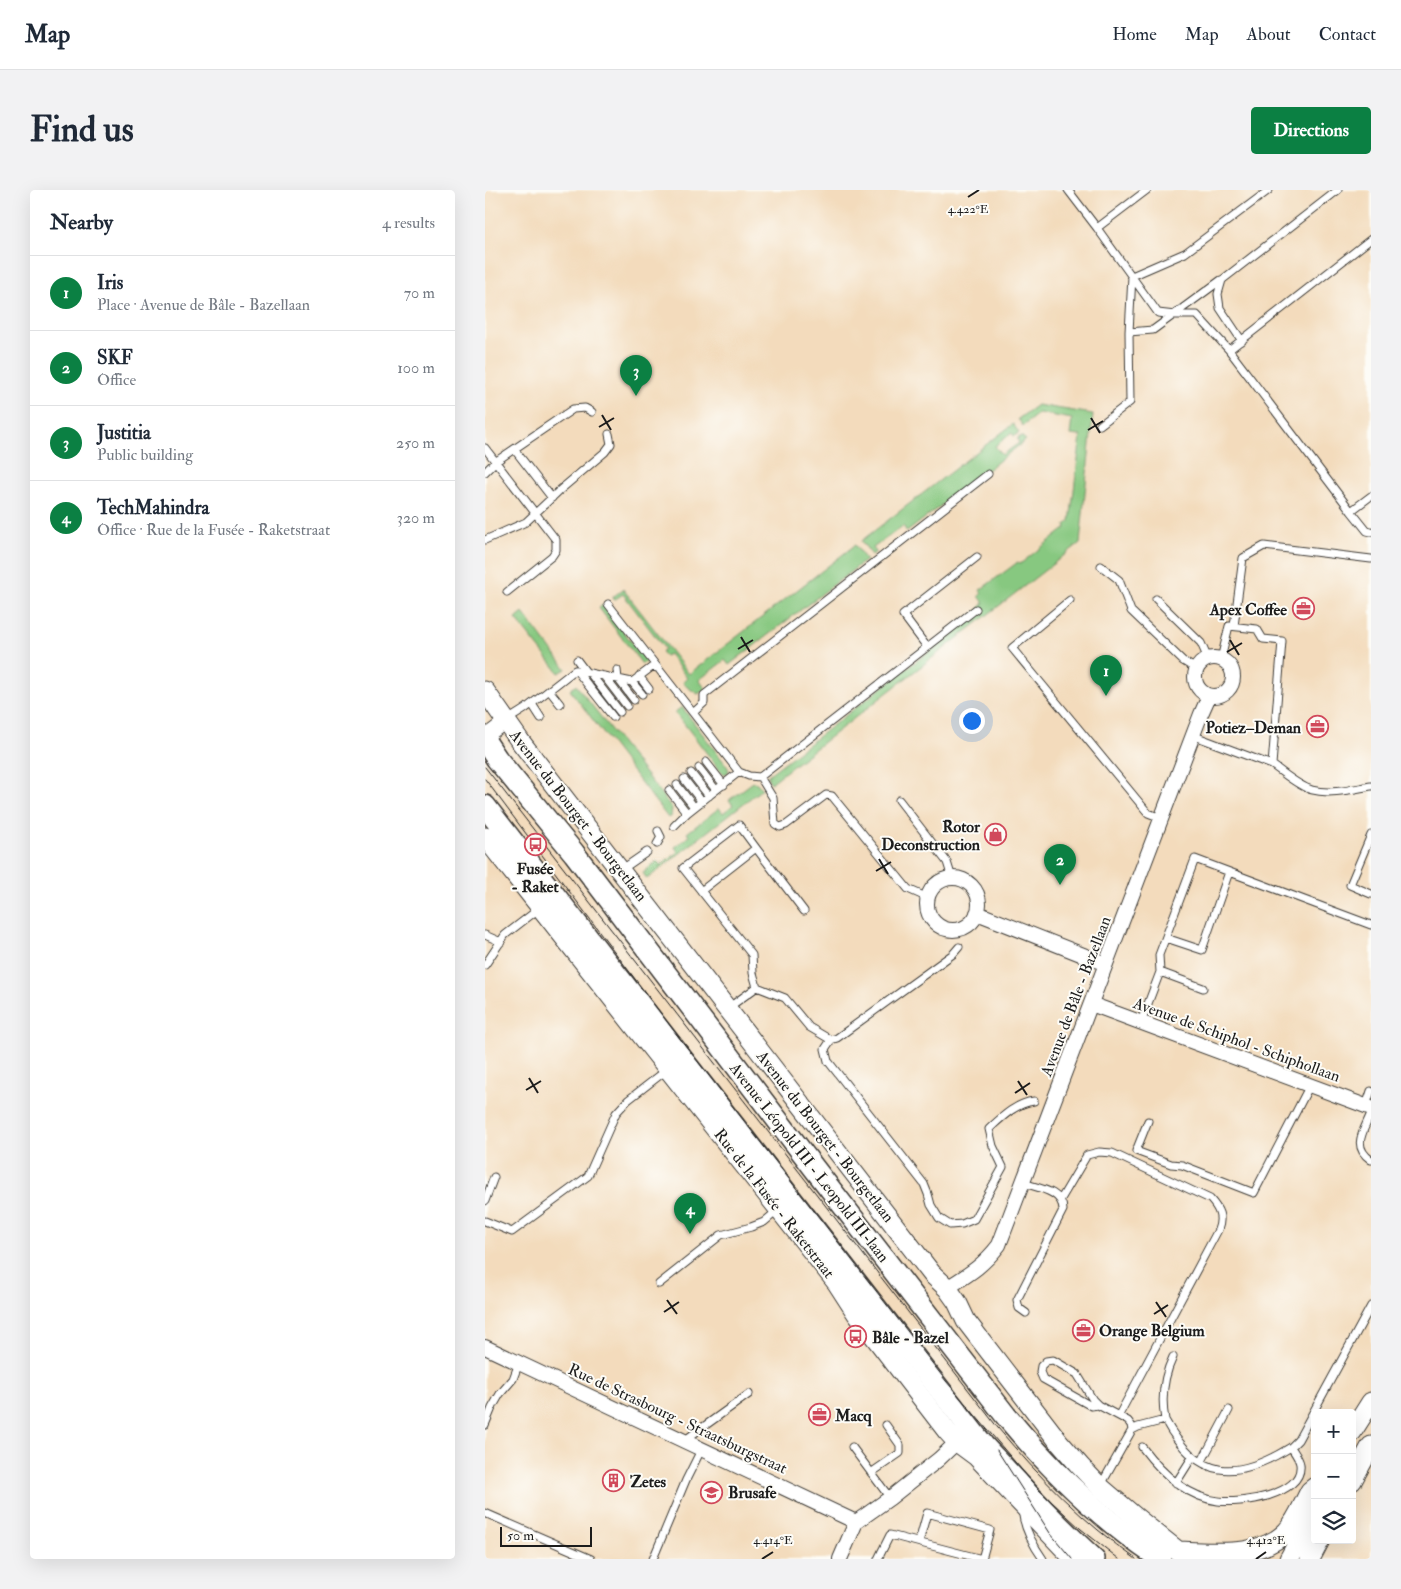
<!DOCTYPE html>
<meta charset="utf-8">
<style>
:root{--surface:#fff;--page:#f2f2f3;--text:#1f2937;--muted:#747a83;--line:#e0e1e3;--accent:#0b8043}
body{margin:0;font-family:"IM FELL Double Pica",serif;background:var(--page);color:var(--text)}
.controls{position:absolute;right:15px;bottom:15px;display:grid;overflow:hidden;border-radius:5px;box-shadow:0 5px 20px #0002}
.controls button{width:45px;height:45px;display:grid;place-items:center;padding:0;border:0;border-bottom:1px solid var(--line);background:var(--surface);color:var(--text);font:25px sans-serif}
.scale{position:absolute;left:15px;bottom:12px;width:92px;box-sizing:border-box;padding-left:5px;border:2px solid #1c1c1c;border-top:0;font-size:14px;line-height:18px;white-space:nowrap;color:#1c1c1c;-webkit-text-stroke:4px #fdfcf7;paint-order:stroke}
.you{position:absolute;left:486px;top:530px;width:18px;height:18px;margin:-12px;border:4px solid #fff;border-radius:50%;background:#1a73e8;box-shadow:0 0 0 8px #1a73e833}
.badge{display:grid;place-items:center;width:32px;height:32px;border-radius:50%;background:var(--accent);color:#fff;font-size:16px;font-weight:700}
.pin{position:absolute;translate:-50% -41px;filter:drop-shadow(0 1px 2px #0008)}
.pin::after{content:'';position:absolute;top:26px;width:18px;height:15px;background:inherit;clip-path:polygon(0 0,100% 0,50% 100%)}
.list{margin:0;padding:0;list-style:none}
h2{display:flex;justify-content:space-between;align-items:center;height:65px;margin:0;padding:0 20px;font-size:21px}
h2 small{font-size:16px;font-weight:400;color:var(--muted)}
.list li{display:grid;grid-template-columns:32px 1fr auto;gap:15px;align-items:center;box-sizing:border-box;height:75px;padding:0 20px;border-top:1px solid var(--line)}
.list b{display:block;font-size:19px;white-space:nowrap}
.list p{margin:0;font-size:16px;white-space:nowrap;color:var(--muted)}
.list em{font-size:16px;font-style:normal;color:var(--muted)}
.icon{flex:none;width:28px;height:28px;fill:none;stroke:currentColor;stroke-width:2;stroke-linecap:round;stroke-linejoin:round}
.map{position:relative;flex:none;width:886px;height:1369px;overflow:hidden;border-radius:5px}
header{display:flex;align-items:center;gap:30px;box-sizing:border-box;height:70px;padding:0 25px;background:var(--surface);border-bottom:1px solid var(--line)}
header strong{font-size:24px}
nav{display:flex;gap:28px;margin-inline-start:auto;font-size:18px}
.intro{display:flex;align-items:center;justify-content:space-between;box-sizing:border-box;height:120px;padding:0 30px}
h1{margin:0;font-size:35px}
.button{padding:12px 22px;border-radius:5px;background:var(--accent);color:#fff;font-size:18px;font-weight:700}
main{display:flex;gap:30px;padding:0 30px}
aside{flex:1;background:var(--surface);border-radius:5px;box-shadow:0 5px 20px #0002}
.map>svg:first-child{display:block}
.green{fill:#87c880;stroke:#52724e}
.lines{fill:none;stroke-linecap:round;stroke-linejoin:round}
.lane-casing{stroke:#3c3934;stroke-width:9}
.street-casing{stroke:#3c3934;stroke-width:16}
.secondary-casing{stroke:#3c3934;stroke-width:21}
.primary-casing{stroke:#3c3934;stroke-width:24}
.lane{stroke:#fff;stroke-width:7}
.street{stroke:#fff;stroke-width:14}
.secondary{stroke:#fff;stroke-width:19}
.primary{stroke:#fff;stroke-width:21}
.tram{stroke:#1c1c1c;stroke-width:1}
.ticks{fill:none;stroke:#1c1c1c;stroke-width:2}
.labels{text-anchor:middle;stroke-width:4;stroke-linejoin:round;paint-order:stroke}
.poi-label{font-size:16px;font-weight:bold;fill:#1c1c1c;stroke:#fdfcf7;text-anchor:start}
.street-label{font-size:16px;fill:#1c1c1c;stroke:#fdfcf7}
.ticks-label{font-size:12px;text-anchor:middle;fill:#1c1c1c;stroke:#fdfcf7;stroke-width:4;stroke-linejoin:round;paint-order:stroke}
</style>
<header>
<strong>Map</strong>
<nav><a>Home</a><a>Map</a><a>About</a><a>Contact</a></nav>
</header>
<div class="intro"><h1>Find us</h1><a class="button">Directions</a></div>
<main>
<aside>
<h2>Nearby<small>4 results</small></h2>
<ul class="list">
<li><span class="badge">1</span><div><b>Iris</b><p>Place · Avenue de Bâle - Bazellaan</p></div><em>70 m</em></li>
<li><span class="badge">2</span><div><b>SKF</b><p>Office</p></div><em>100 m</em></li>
<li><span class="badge">3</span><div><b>Justitia</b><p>Public building</p></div><em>250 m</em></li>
<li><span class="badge">4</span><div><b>TechMahindra</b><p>Office · Rue de la Fusée - Raketstraat</p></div><em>320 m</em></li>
</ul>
</aside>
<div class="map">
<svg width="886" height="1369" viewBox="0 0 886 1369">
<rect width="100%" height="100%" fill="#fdfcf7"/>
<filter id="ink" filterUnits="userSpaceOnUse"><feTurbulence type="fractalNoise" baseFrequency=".02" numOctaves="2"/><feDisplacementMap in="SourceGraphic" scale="10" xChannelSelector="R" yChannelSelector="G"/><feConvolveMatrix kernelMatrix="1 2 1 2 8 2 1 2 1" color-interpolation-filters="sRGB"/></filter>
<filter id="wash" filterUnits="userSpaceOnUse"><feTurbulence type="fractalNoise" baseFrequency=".0096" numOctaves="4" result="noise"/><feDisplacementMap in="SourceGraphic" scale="20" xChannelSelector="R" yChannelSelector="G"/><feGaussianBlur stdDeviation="1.12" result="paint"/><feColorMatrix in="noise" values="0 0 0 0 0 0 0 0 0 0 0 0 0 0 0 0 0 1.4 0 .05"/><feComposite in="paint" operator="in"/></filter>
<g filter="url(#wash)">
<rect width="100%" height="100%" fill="#f3dbbc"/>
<path class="green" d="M552 215 608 224 595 353 286 593 283 589V585L481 433 499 413 494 406 497 403 495 400 533 372 535 374 581 338 580 335 585 331 596 246 585 245 587 229 554 223 538 236 533 229Z
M528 234 534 243 529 246 527 243 510 256 517 265 534 253 532 249 536 246 541 250 422 342 418 336 388 358 391 362 387 365 376 351Z
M370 355 381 370 244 475 240 470 214 490 221 499 213 504 202 497 198 492 202 488 184 464 180 466 176 462 180 459 138 404 129 410 128 407 138 399 204 484Z
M118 415 159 468 161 472 157 474 114 418Z
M38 423 81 479 74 483 31 429Z
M91 495 187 618 186 627 183 628 85 500Z
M197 517 242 576 244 580 242 584 237 583 190 522Z
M268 592 272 593 277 599 162 689 158 683 172 671 176 675 193 662 190 657 204 646 202 643 234 618 238 623 248 615 244 610Z"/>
</g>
<g filter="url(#ink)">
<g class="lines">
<defs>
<path id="lane" d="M583 0 612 38 673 123 690 125H712L744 160
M612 38 662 0
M886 49 744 160 866 321 882 341 886 342
M644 142 668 140 736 90
M757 151 735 118 733 104 737 90 853 0
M615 235 645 212 644 142 647 86 700 63 784 0
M0 258 71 350V360L67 366 22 402
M29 259 67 308
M0 282 10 272 88 219 100 218 107 222
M866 321 886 306
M0 350 41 332 75 300 120 262 126 254 124 244
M616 376 634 390 646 421 698 471 711 479
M671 409 716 453 723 469
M585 410 527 458 663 623 676 628
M123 414 254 582 202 623 189 636
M749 436 758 368 779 356 886 369
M442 457 418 425 492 367
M92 470 101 482
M91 480 128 527
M132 480 133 489 149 510
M105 483 135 522
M119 486 142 516
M154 486 164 499
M147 492 157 504
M64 500 75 514
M47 514 56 528
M208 523 219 513V505L503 284
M21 531 40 519 90 480 147 492 167 477 173 478
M707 545 787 575 797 451 778 449 772 439 744 436 736 469
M221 572 239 595
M787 575C799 583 813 596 827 600 846 605 868 599 886 596
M214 578 231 600
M254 582 264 586 275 587 288 608 290 634 295 637 301 635 341 605 347 606 423 699 443 708
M206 583 224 606
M275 587 491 419
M199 589 217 612
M192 595 209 617
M184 600 202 623
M414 610 462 672 467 688
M886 645 865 695 886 704
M172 654 176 647 173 641
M271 658 254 635 198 678 267 765 268 783 272 797 300 808 324 837 346 850
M136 680 162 662
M216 701 271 658 319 721
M0 745 16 752
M681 748 717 760 744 682
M474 757 468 764 352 848 346 850 340 859 343 871 439 994 443 1004 446 1015 454 1028 465 1035 477 1034 489 1029 518 977 508 956 504 939C516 928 531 913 549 911
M0 775 20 745 55 718
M675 782 674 765 710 669 886 735
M243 818 272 797
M656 832 675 782 718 798
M881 916 886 901
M886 923C879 941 866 956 886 970
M663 931 651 961 686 974 697 975 769 1003 825 895
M538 993C553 998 578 1001 578 1020L532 1110 534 1118 541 1123
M576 1009 602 965 614 962 627 963 725 1009C734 1019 738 1027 733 1040L634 1225
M0 1011 9 987
M0 1031 27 1042 103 986 131 923 143 910 183 879
M174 1094 236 1045 266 1037 279 1032 292 1021
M613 1215 606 1216 558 1189 555 1182 556 1176 561 1171 568 1170 592 1184 608 1210 613 1215 643 1231 646 1235 647 1240
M0 1235 7 1218 15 1204 28 1189 34 1173
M200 1250 264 1204
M367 1257 405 1308
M657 1257C675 1281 701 1307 733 1311 754 1314 819 1306 815 1274 814 1268 809 1262 806 1257 751 1291 713 1291 680 1230
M806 1257 813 1250 886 1116
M717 1271 744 1220
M386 1283 415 1263V1255L401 1235
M691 1293 708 1266
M616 1295 647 1240 653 1237 680 1230C676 1208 678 1188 688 1167
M537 1320C539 1338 548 1355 558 1369
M0 1323 106 1369
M434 1352 442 1323 505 1340 497 1369
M168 1369 201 1290 217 1258
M393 1369 405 1345 497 1369"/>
<path id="street" d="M710 487a19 19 0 1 1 38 0a19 19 0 1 1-38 0Z
M0 547 21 531
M442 714a26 26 0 1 1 52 0a26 26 0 1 1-52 0Z
M492 723 621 774
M606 814 886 918
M462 1098C484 1084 498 1076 514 1055L716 524 724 506
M0 1157 371 1332
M355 1369 371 1332 405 1308 454 1269 472 1252"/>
<path id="secondary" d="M0 501 35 551 447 1084 462 1098 472 1112 481 1131 574 1252 595 1276 615 1297 649 1326 703 1369
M0 647 352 1093 372 1124 462 1241 472 1252 491 1266 589 1369
M867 1242 886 1212
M867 1291 886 1256
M693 1361C730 1362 775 1369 802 1341 812 1330 818 1314 825 1301L830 1297
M804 1369 830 1322
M825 1369 835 1350"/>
<path id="primary" d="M0 551 12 569 89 663 329 978 521 1226C566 1280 616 1330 676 1369
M0 616 498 1255C534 1294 570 1334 609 1369"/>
</defs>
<use href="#lane" class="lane-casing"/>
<use href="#street" class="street-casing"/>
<use href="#secondary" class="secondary-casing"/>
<use href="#primary" class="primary-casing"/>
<use href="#lane" class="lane"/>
<use href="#street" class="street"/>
<use href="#secondary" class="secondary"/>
<use href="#primary" class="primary"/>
<path class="tram" d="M0 577 513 1238C554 1287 598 1332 651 1369
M0 589 189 841 461 1191 553 1299 596 1339 634 1369
M512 1260 565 1343 587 1369"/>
</g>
</g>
<path class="ticks" d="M483 7 494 0M117 225 126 240M606 228 615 243M114 237 129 228M603 240 618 231M256 447 265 462M745 450 754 465M253 459 268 450M742 462 757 453M394 669 403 684M391 681 406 672M44 888 53 903M533 891 542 905M41 900 56 891M530 903 545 893M182 1110 192 1124M671 1112 681 1127M179 1122 194 1112M669 1124 683 1115M277 1369 288 1362M771 1369 781 1362"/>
<defs>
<symbol id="office-ring" viewBox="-11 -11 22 22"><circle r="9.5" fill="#fdfcf7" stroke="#d1495b" stroke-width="1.5"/><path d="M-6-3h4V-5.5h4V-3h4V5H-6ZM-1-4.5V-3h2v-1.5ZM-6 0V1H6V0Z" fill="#d1495b"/></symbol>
<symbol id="shop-ring" viewBox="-11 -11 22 22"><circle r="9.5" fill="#fdfcf7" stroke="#d1495b" stroke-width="1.5"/><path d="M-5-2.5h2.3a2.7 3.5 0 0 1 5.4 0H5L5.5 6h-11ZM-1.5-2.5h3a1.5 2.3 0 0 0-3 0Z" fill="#d1495b"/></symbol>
<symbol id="bus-ring" viewBox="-11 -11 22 22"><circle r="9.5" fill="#fdfcf7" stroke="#d1495b" stroke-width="1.5"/><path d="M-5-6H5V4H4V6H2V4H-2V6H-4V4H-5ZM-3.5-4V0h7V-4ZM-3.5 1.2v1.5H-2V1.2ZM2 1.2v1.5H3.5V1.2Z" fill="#d1495b"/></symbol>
<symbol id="building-ring" viewBox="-11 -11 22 22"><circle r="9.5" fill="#fdfcf7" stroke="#d1495b" stroke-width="1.5"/><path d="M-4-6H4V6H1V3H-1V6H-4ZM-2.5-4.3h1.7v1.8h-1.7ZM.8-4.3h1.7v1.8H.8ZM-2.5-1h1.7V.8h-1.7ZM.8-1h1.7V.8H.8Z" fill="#d1495b"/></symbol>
<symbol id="university-ring" viewBox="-11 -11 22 22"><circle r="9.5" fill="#fdfcf7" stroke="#d1495b" stroke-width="1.5"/><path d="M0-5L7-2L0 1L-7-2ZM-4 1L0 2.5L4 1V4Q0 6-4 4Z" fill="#d1495b"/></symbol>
</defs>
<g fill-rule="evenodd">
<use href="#office-ring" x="806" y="406" width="25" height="25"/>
<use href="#office-ring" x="820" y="524" width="25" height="25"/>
<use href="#shop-ring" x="498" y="632" width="25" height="25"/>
<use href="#bus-ring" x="38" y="642" width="25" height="25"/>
<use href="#office-ring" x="586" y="1128" width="25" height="25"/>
<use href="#bus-ring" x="358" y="1134" width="25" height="25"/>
<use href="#office-ring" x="322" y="1212" width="25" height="25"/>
<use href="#building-ring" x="116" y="1278" width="25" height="25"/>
<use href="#university-ring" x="214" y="1290" width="25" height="25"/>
</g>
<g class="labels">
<g class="poi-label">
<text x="802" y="425" text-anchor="end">Apex Coffee</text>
<text x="816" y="543" text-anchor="end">Potiez–Deman</text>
<text x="495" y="642" text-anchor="end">Rotor<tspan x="495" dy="18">Deconstruction</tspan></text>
<text x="50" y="684" text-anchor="middle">Fusée<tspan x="50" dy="18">- Raket</tspan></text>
<text x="614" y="1146">Orange Belgium</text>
<text x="387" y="1153">Bâle - Bazel</text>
<text x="350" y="1231">Macq</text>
<text x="145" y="1297">Zetes</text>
<text x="243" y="1308">Brusafe</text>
</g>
<g class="street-label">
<text transform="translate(94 625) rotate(52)" y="6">Avenue du Bourget - Bourgetlaan</text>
<text transform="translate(590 806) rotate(-69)" y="6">Avenue de Bâle - Bazellaan</text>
<text transform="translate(752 849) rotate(20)" y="6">Avenue de Schiphol - Schiphollaan</text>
<text transform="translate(341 946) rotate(52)" y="6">Avenue du Bourget - Bourgetlaan</text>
<text transform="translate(325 972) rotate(52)" y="6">Avenue Léopold III - Leopold III-laan</text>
<text transform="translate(290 1013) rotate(52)" y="6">Rue de la Fusée - Raketstraat</text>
<text transform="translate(193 1228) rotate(25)" y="6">Rue de Strasbourg - Straatsburgstraat</text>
</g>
</g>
<g class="ticks-label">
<text x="483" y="23">4.422°E</text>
<text x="288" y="1354">4.414°E</text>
<text x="781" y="1354">4.412°E</text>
</g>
</svg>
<div class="controls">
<button>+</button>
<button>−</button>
<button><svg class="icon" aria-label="layers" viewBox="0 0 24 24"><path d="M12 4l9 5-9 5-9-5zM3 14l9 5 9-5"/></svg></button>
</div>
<div class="scale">50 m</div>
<div class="you"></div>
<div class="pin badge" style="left:621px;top:506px">1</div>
<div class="pin badge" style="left:575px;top:695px">2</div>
<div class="pin badge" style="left:151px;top:206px">3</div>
<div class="pin badge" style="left:205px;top:1044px">4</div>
</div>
</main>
